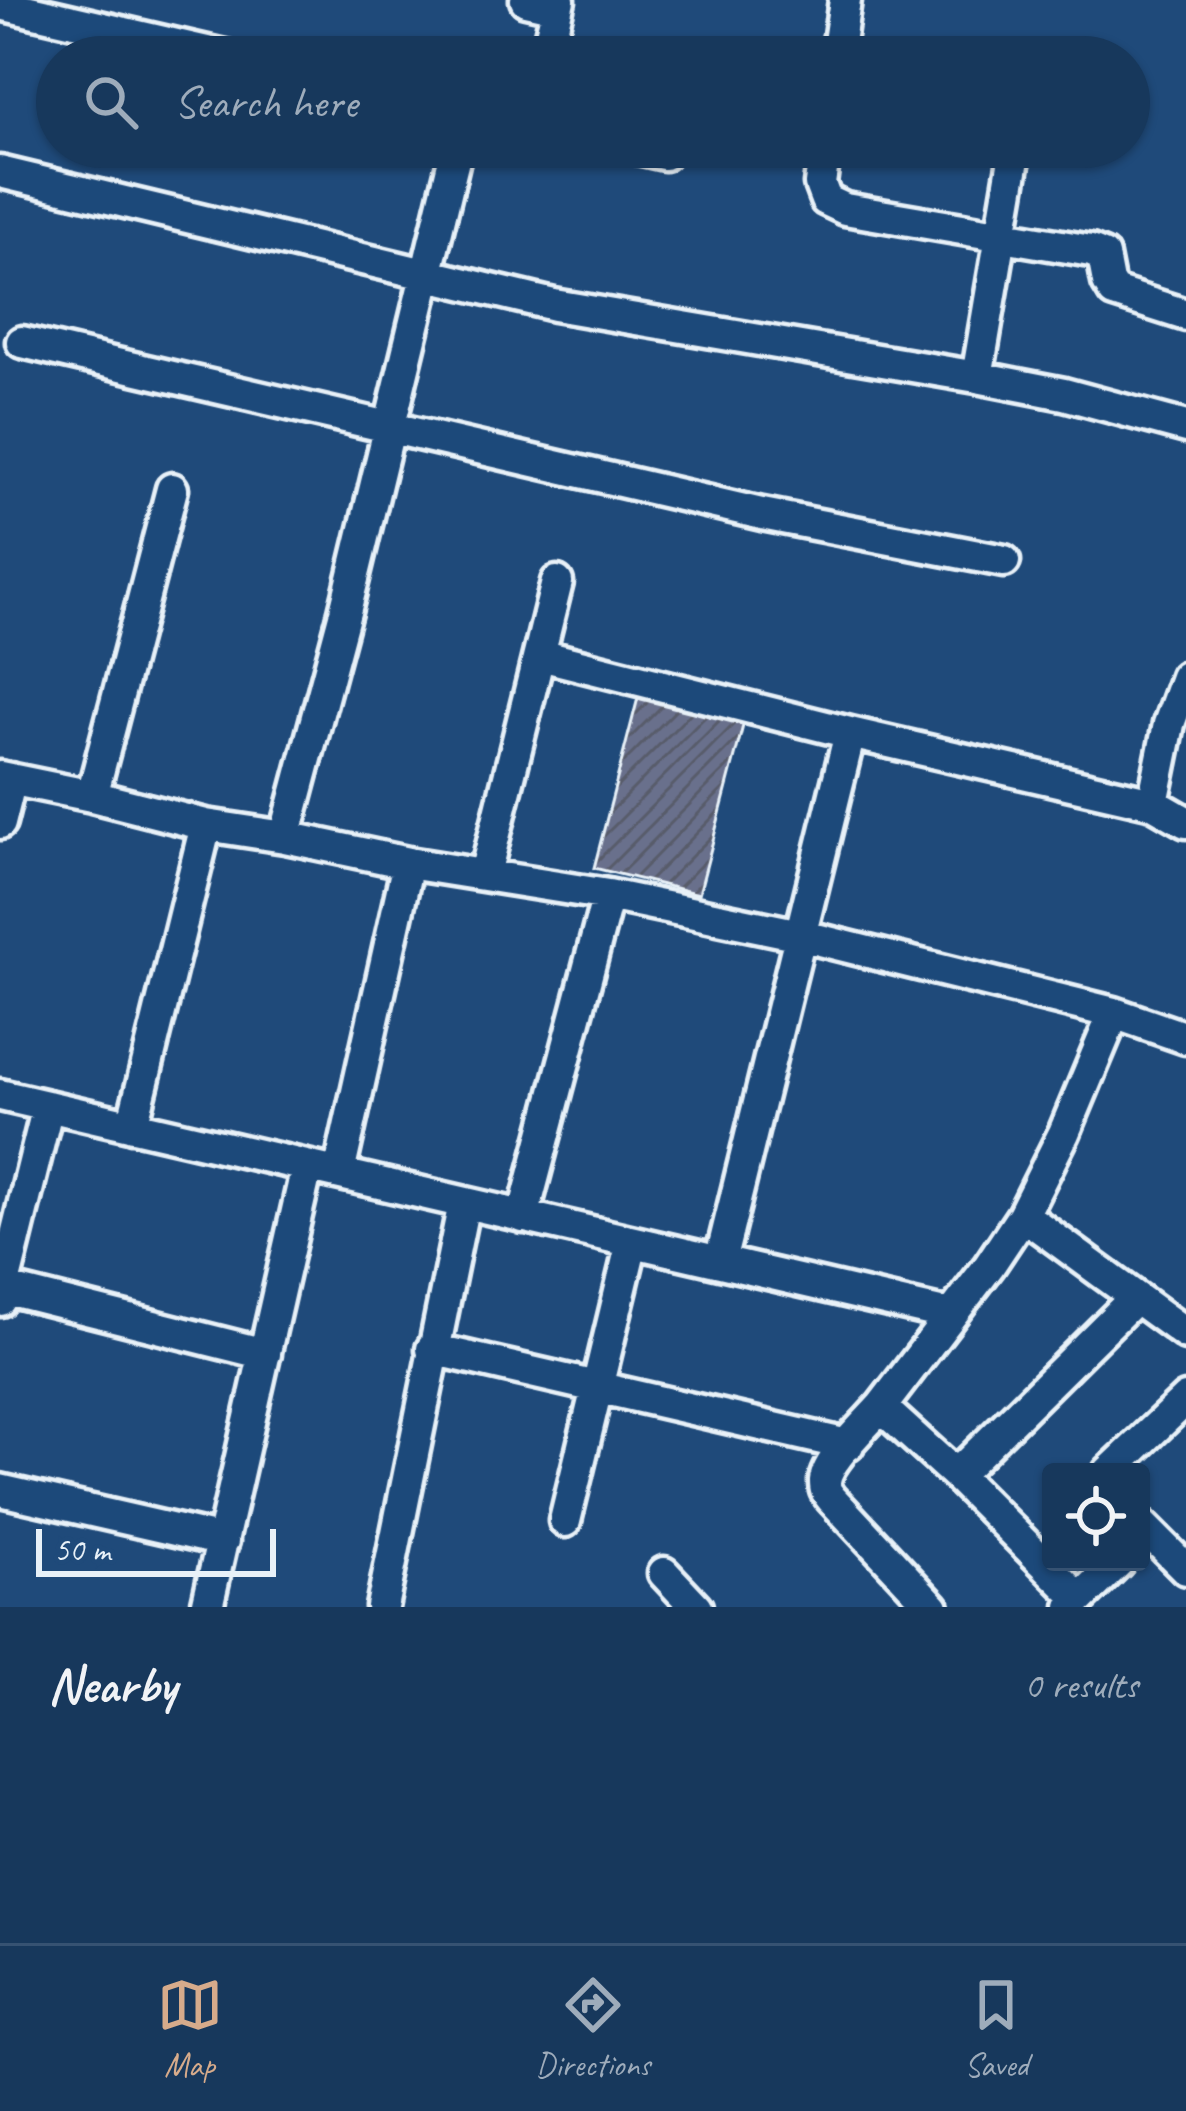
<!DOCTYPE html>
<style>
:root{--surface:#17385c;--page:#244365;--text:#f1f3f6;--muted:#9eacbb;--line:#365272;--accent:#d6ab8b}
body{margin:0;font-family:Caveat,sans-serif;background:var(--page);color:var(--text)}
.controls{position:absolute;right:36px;bottom:36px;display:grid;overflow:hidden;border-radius:12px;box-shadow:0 3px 9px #0004}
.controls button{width:108px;height:108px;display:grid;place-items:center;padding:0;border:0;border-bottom:3px solid var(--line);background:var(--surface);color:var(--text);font:60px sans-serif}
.scale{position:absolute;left:36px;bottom:30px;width:240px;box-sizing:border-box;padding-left:12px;border:6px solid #e8f1f8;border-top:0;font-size:33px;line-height:42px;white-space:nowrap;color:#e8f1f8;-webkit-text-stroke:9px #1f4a7a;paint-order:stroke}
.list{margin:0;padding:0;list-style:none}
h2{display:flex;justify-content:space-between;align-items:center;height:156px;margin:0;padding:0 48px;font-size:51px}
h2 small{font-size:39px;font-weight:400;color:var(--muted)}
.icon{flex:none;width:66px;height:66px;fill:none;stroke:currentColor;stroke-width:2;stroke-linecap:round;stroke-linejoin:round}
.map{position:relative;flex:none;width:1186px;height:1607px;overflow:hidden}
.search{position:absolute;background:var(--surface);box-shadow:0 3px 9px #0004;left:36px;right:36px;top:36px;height:132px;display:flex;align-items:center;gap:30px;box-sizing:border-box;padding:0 42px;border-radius:66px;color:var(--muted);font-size:45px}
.sheet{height:336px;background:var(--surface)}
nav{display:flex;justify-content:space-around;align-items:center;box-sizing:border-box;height:168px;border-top:3px solid var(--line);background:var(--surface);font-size:33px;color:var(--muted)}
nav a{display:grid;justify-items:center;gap:6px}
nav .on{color:var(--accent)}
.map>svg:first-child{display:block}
.building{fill:url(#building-hatch);stroke:#e8f1f8;stroke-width:3}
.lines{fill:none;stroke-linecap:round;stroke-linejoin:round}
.street-casing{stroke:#e8f1f8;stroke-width:39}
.street{stroke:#1f4a7a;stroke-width:30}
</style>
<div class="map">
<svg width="1186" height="1607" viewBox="0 0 1186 1607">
<defs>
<pattern id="building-hatch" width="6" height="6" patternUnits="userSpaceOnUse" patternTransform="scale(3)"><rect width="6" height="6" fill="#69708c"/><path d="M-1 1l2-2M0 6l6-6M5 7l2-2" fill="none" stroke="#585c6b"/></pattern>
</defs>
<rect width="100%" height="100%" fill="#1f4a7a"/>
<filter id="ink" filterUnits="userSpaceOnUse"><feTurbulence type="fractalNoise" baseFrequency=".00833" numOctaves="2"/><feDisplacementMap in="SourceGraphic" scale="24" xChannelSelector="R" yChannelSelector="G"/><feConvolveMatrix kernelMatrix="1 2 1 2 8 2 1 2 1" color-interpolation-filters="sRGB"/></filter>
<g filter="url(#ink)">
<path class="building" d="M640 690 745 718 699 894 594 868Z"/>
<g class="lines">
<defs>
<path id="street" d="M526 0 557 7
M0 4 229 57
M546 57 559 0
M837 57 845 0
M633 147 664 154
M825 147 820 184 826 200 845 209 1091 251 1103 256 1108 282 1114 292 1186 315
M0 172 554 305 977 377 1064 394 1186 427
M22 342 762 514 1004 561
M977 377 1016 147
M540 655 850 733 1153 803 1186 822
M0 777 92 796 206 825 285 837 408 863 608 895 800 935 1114 1013 1186 1038
M92 796 172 489
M1153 803 1169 724 1186 677
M0 823 11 779
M285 837 345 612 457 147
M485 874 557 582
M0 1095 949 1315
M132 1126 206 825
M339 1173 408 863
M1023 1215 1064 1133 1114 1013
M523 1217 608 895
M720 1262 850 733
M3 1288 265 1354
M0 1300 48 1106
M432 1349 848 1445
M881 1407C866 1424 827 1460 825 1481 825 1491 826 1491 832 1499L933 1607
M1109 1472 1186 1399
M956 1475 1135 1298
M0 1490 223 1541
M565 1521 632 1242
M1141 1524 1186 1569
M664 1573 696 1607
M1080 1599 956 1475 881 1407 989 1266 1023 1215 1186 1334
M207 1607 307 1167
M382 1607 464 1203
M1072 1607 1118 1562"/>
</defs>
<use href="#street" class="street-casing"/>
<use href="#street" class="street"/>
</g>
</g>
</svg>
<div class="controls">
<button><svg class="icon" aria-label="locate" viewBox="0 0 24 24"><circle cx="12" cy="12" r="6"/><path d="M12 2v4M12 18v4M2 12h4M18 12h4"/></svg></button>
</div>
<div class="scale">50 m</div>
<div class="search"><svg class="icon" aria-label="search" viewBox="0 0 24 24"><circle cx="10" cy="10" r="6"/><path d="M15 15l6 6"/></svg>Search here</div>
</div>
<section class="sheet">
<h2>Nearby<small>0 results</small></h2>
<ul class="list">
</ul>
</section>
<nav>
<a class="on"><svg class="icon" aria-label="map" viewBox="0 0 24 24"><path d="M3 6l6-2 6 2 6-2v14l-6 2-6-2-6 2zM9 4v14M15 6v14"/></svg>Map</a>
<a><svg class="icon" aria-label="directions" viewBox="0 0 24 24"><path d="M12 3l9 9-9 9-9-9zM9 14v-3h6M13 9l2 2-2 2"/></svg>Directions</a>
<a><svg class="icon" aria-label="saved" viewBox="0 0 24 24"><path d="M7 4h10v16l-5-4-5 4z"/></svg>Saved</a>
</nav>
